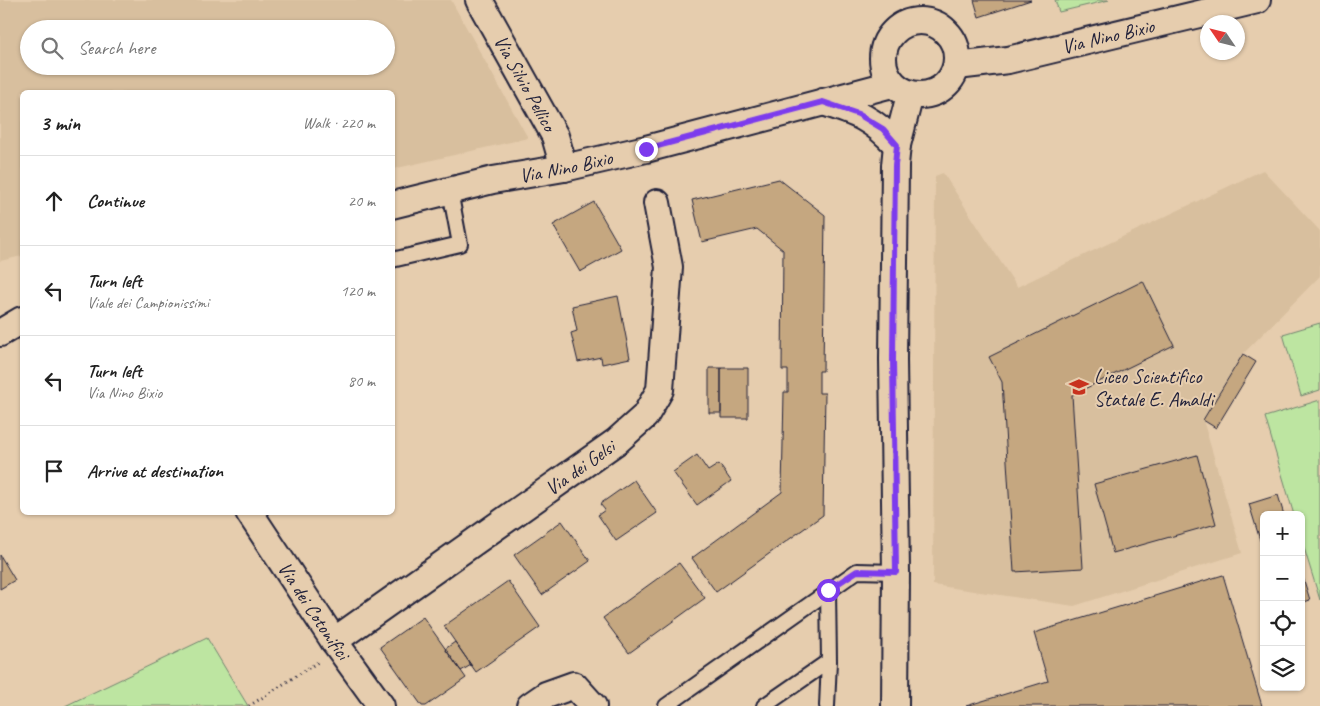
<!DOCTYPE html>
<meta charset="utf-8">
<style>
:root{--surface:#fff;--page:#f6f6f6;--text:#222;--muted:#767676;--line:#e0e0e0}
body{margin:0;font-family:Caveat,sans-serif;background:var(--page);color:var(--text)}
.controls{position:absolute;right:15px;bottom:15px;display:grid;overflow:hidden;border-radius:8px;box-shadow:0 1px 4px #0004}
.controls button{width:45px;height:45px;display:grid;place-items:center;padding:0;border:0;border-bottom:1px solid var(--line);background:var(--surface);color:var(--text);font:25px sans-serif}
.compass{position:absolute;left:1200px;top:15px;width:45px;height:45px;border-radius:50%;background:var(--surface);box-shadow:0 1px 4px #0004;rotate:305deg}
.stop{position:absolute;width:15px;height:15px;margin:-11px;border:4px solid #7c3aed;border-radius:50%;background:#fff}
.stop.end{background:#7c3aed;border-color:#fff;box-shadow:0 1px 5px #0008}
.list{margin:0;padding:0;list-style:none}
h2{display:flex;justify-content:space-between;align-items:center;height:65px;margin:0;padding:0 20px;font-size:21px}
h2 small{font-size:16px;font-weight:400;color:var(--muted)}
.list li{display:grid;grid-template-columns:32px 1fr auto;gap:15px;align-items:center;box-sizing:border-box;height:90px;padding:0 20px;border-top:1px solid var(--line)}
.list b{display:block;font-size:19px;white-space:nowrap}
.list p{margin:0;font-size:16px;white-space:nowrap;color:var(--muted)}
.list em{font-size:16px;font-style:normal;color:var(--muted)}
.icon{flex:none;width:28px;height:28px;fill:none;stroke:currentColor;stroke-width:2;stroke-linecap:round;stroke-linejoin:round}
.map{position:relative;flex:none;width:1320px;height:706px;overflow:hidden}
.search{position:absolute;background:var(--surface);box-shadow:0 1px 4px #0004;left:20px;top:20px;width:375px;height:55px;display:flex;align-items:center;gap:12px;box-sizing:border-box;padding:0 18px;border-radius:28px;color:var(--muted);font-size:19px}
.panel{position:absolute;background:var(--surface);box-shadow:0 1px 4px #0004;left:20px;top:90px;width:375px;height:425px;border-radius:8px}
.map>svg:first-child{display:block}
.built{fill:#d8bf9e;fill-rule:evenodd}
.green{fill:#bde5a1;stroke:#70846e}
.building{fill:#c5a780;stroke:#22223b}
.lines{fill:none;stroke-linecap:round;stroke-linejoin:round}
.lane-casing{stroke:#22223b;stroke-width:18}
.street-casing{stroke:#22223b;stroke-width:30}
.path{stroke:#22223b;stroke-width:3;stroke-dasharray:1 4;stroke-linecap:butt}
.lane{stroke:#e6cdae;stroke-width:14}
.street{stroke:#e6cdae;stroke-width:26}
.route{stroke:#7c3aed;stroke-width:6}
.labels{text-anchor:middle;stroke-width:4;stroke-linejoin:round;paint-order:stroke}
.street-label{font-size:20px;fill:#22223b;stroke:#e6cdae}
.poi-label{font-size:20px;fill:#22223b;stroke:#e6cdae;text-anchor:start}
</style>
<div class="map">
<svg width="1320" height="706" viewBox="0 0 1320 706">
<rect width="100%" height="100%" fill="#e6cdae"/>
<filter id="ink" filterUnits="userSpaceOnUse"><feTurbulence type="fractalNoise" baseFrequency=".02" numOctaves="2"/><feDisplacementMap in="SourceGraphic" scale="10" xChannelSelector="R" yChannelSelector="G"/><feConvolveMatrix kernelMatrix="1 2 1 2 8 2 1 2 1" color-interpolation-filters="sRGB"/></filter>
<g filter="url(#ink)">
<path class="built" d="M0 0H451L528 138 393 169 392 92H22V256L0 261ZM29 29H386V66H29Z
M1263 170 1320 231V276L1243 354 1203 420 1242 553 1074 606 933 585 935 176 943 173 1017 287Z"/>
<path class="green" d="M1055 0H1109L1059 12Z
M1320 323V390L1301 396 1283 334Z
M1320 400V600L1301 538V515H1294L1265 417Z
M207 638 248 706H65Z"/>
<path class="building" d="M974 0H1031L979 17Z
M779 179 825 215 823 371H819V393H825L823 515 716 592 692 558 782 492 784 392H788V370H782L783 250 757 229 702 242 692 200Z
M594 202 621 249 580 272 553 225Z
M1143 281 1174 345 1072 395 1083 568 1014 572 1002 382 989 357Z
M618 296 630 358 602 364 601 357 578 362 571 333 577 331 572 306Z
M1243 354 1256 362 1216 428 1203 420Z
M709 368H721V413H709Z
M721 368H748V418H721Z
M697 455 708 471 719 464 731 481 697 505 673 472Z
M1197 455 1216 524 1113 553 1094 484Z
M634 480 657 513 616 541 598 515 605 510 600 504Z
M1278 495 1284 515H1264V553L1249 504Z
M562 521 590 561 542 595 514 555Z
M0 555 15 580 0 589Z
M679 563 705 598 629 653 603 618Z
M1301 571 1310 600 1301 603Z
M1223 575 1262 706H966L1048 681 1034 633Z
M508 581 540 627 476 672 444 626Z
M423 617 466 678 426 706H422L380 647Z
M455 642 471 665 461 671 445 649Z"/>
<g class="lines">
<defs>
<path id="lane" d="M392 260 460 244 450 191
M666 706 857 571 896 572
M764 706 829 661
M827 706 829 661 828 590"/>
<g id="street">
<path id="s1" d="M479 0 555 136 564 168"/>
<circle cx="920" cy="58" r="37"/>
<path id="s2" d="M957 66 1008 60 1257 0"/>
<path d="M823 102C857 113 872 118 897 145"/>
<path id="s3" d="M392 205 493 180 564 168 646 149 892 84"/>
<path d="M0 333 22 320"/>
<path id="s4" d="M249 512 334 641 381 706"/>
<path id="s5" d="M334 641 617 441 645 416 660 390 669 267 657 203"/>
<path d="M530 706 546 695 574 685 593 706"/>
<path d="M895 706 896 572 893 360 895 165 897 145 910 95"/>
</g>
</defs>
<use href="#lane" class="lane-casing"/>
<use href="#street" class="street-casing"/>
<path class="path" d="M249 706 318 662"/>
<use href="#lane" class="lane"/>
<use href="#street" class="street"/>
</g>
</g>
<g class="lines" filter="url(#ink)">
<path class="route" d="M646 149 823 102 858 114 883 129 897 145 895 165 893 360 896 572 857 571 828 590"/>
</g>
<defs>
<symbol id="school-bare" viewBox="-9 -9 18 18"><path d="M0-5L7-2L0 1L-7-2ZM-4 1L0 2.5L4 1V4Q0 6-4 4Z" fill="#c8321e" stroke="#e6cdae" stroke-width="2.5" paint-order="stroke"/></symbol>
</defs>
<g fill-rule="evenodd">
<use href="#school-bare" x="1065" y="373" width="28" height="28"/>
</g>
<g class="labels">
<g class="street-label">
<text dy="7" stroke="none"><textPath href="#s2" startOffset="154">Via Nino Bixio</textPath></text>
<text dy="7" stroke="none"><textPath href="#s1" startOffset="95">Via Silvio Pellico</textPath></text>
<text dy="7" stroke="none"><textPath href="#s3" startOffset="178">Via Nino Bixio</textPath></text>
<text dy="7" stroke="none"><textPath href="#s5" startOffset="301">Via dei Gelsi</textPath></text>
<text dy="7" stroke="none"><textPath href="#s4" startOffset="118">Via dei Cotonifici</textPath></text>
</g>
<g class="poi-label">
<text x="1094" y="383">Liceo Scientifico<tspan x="1094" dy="23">Statale E. Amaldi</tspan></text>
</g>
</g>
</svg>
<div class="controls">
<button>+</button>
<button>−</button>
<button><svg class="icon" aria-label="locate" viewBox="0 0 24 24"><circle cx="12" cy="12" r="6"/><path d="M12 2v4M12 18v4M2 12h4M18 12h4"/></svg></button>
<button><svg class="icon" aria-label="layers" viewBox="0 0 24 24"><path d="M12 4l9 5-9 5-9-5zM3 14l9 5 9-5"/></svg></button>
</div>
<svg class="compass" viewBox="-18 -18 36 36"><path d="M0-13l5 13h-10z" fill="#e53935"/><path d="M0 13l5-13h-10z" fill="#767676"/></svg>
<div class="stop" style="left:828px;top:590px"></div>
<div class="stop end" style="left:646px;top:149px"></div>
<div class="search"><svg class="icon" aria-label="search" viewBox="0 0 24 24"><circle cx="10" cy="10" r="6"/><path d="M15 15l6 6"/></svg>Search here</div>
<section class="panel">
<h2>3 min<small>Walk · 220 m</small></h2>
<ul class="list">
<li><svg class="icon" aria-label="ahead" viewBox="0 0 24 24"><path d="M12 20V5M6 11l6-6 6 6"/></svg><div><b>Continue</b></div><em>20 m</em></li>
<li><svg class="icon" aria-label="left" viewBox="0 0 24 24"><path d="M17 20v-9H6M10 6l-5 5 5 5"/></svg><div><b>Turn left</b><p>Viale dei Campionissimi</p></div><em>120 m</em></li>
<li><svg class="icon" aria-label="left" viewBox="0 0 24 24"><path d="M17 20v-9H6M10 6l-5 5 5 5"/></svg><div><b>Turn left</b><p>Via Nino Bixio</p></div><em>80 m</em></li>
<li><svg class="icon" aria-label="arrive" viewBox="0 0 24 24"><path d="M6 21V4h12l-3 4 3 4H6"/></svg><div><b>Arrive at destination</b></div></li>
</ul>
</section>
</div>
